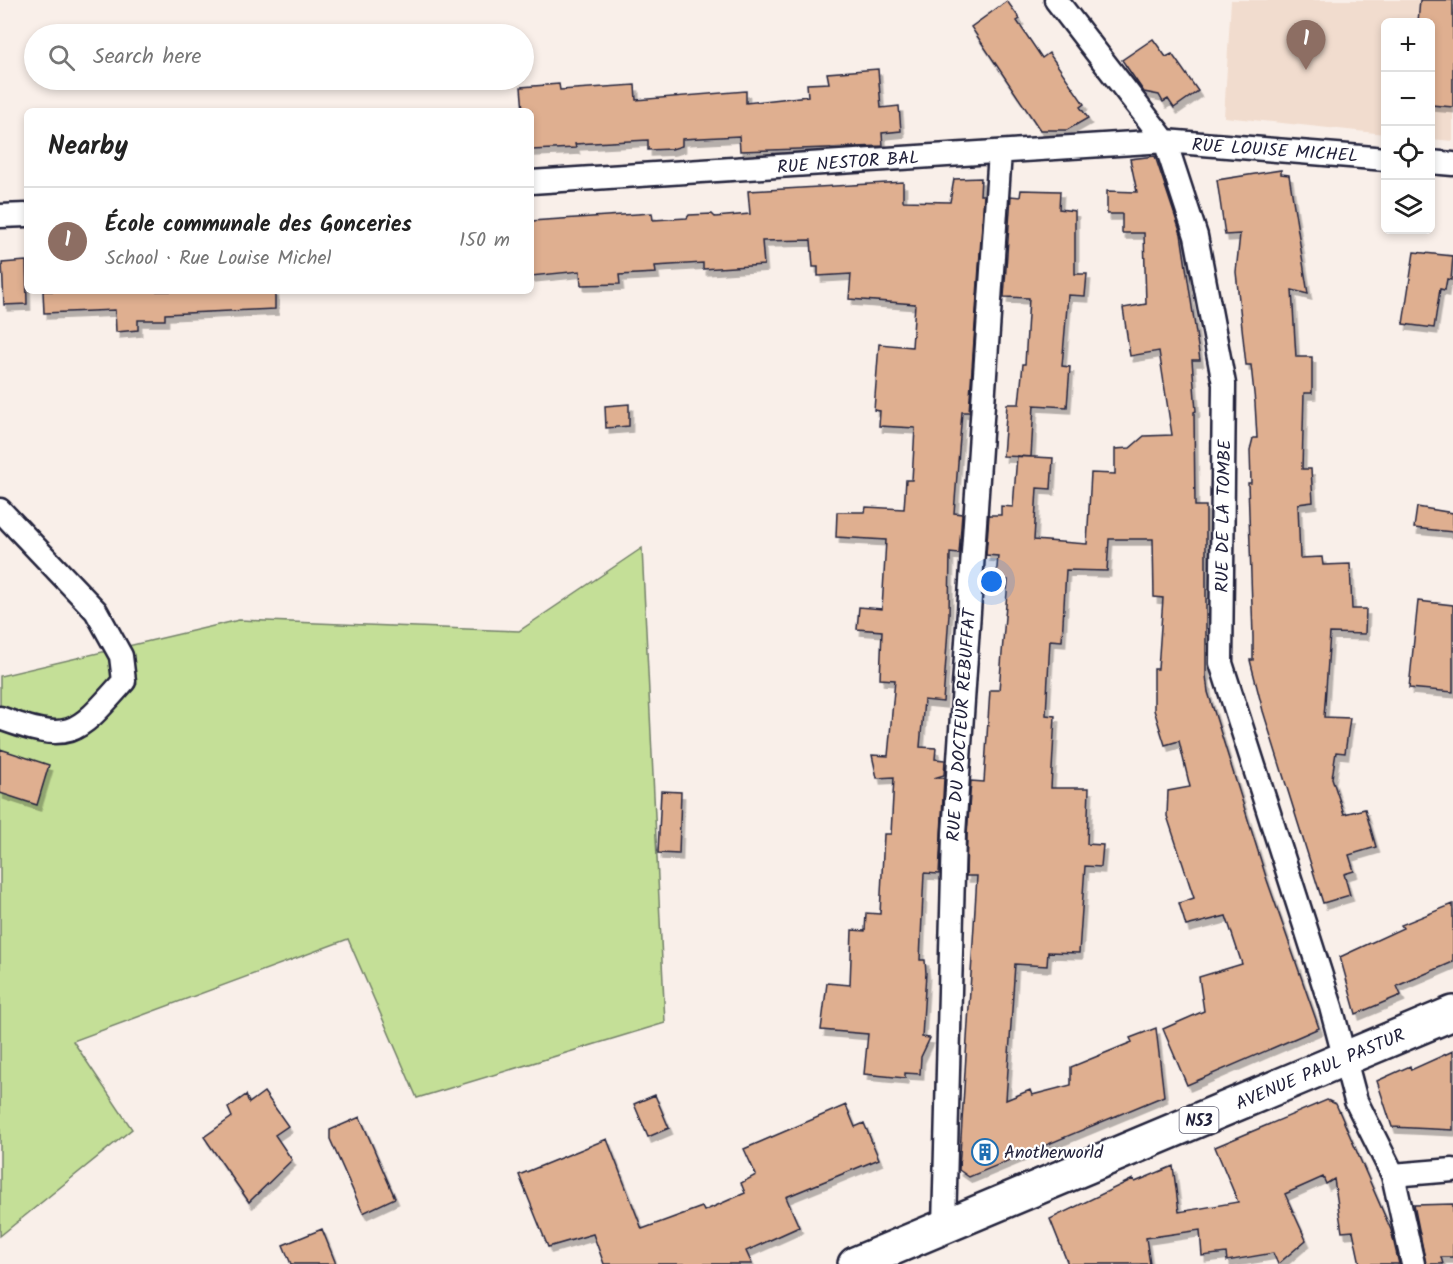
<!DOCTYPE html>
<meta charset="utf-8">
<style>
:root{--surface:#fff;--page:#f2f2f2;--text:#222;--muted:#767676;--line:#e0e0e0;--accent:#1f6fb2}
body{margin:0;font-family:Kalam,sans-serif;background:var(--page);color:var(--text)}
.controls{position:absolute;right:18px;top:18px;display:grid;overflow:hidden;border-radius:9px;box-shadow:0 3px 9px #0003}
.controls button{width:54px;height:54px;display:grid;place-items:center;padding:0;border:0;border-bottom:2px solid var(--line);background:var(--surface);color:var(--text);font:30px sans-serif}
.you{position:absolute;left:992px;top:582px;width:21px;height:21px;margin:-15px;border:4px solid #fff;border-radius:50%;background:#1a73e8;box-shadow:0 0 0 9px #1a73e833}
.badge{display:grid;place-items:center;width:39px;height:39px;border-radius:50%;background:var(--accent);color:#fff;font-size:20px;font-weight:700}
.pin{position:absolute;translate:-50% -50px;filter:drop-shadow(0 2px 3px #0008)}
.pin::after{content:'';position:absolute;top:32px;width:21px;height:18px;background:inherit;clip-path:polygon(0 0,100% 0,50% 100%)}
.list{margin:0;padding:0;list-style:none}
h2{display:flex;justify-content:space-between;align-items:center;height:78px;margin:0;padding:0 24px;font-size:26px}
h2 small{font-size:20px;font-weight:400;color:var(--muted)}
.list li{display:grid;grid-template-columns:39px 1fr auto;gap:18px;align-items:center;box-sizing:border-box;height:108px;padding:0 24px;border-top:2px solid var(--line)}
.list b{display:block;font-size:22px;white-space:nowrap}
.list p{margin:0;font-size:20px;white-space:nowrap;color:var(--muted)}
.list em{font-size:20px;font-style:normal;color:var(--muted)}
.icon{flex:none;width:33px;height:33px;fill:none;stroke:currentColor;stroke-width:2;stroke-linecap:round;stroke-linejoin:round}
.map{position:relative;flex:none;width:1453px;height:1264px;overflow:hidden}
.search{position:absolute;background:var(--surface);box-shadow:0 3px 9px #0003;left:24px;top:24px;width:510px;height:66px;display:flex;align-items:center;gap:15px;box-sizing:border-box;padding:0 21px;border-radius:33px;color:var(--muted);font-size:22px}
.panel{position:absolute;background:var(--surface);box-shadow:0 3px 9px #0003;left:24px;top:108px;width:510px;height:186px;border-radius:9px}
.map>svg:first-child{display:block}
.built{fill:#f1dcce}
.green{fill:#c4df97;stroke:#738069;stroke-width:1.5}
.building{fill:#dfaf90;stroke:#22223b;stroke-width:1.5;filter:url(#shadow)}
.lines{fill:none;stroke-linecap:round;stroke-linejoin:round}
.street-casing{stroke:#22223b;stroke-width:27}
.primary-casing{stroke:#22223b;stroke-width:38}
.street{stroke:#fff;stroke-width:22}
.primary{stroke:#fff;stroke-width:33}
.labels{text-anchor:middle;stroke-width:4.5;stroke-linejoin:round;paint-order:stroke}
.shield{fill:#fff;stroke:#646476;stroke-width:1.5}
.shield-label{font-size:16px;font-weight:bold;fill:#22223b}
.street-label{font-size:18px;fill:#22223b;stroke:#fff}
.poi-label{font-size:18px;fill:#22223b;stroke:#fff;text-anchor:start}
</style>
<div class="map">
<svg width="1453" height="1264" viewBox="0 0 1453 1264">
<defs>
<filter id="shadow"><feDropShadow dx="3.5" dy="6" stdDeviation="0" flood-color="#0004"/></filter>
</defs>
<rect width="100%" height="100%" fill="#f9efe9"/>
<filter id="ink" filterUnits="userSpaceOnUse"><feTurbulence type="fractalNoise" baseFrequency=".0167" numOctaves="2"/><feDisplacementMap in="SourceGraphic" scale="12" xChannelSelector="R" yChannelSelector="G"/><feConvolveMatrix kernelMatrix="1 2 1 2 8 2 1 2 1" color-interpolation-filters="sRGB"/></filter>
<g filter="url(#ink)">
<path class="built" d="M1231 0H1453V141L1431 139 1430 22H1386L1385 134 1224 117Z"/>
<path class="green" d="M642 548 665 1023 417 1098 348 939 73 1041 132 1129 0 1236V676L239 620 519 631Z"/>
<path class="building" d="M1420 0H1453V107L1431 105V22H1418Z
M1007 1 1020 19 1017 21 1042 58 1049 53 1084 104 1080 107 1088 118 1067 130H1040L971 27Z
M1153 39 1166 57 1172 54 1198 91 1174 108 1168 99 1163 102 1159 95 1144 92 1122 60Z
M878 69 881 108 899 106 901 131 882 133 883 146 740 151 739 136 682 139V146L672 149 648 150V140L575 144 576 148 531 150V111H523L521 87 559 84 560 90 635 85 636 100 746 91V103L808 96 807 84 829 83 827 73Z
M1155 156 1181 234 1200 360H1192L1196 411 1194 412 1195 506H1206V675L1208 692 1267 880 1319 1028 1187 1085 1163 1029 1204 1011 1199 977 1242 964 1226 916 1186 926 1179 903 1194 898 1167 816 1168 791 1190 787 1179 741 1165 745 1154 710V669H1158L1163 598 1154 597 1153 539H1109L1107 571 1066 570 1062 641 1050 640 1046 715 1055 716 1051 788H1089L1087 844 1103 845 1101 867 1085 866 1079 953 1048 952 1047 966 1015 964 1006 1100 1030 1090 1032 1095 1071 1085V1067L1132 1042 1130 1038 1156 1028 1164 1096 969 1177 959 1170 977 876H966L967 835 971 781 984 782 990 690H999L1008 580 996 579 998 556 986 555 989 515H1001V506L1013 507 1017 456 1053 458 1051 489 1037 488 1034 540 1087 544 1091 473 1115 474V449L1130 448 1144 436 1172 435 1159 351 1130 356 1123 308 1146 304 1144 233H1122V214H1107V191L1137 192 1130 159Z
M1281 170V174L1289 175 1308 294 1292 290 1296 357H1312V393H1304L1302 469H1311L1313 502 1298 504 1300 558 1322 557 1323 565 1350 564 1352 609H1366L1365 634 1330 633 1324 717 1350 718 1345 753 1336 752 1332 778 1344 814 1365 809 1376 847 1349 855 1354 871 1344 874 1350 895 1323 903 1263 711 1250 660H1253V637L1248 483H1251L1250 450 1253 438H1257L1255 403 1251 365H1246L1236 272 1240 234 1225 235 1217 180Z
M981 178 980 195H984L969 412H962L954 513 962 514 959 554 950 553 949 614 943 702 924 700 920 747 936 748 935 759 945 760 944 775 934 778H944L939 874 924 873 920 960H925L926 973 922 1037 930 1038 921 1057 920 1074 905 1073V1078L864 1074 868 1034 821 1030 827 983 850 985 852 930 865 931 866 913 880 914 884 834H891L894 777 877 778 872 755 888 756 895 680 880 679 882 631 857 629 859 607 882 609 886 540 836 537 837 512H865L866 507 904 509 906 480H912L915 428 879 426 880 411 874 410 879 344 912 347 915 304 849 299 851 274 818 276V267H813L811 240 762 241 764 265 703 269V263L655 266 656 273 619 275 620 284 581 285 580 271 531 276V221L652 213 653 220 687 218 689 215 712 214 715 217 750 214 748 191 903 182V201L950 202 954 179Z
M1021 190 1060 191 1059 209 1075 211V274H1087L1085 296 1068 295 1062 366 1070 367 1067 407 1034 405 1031 457 1003 456 1007 404H1019L1023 364H1025L1029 298 1004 297 1011 196 1020 197Z
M1414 252 1453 256 1451 280 1447 279 1445 290 1440 289 1434 328 1403 324Z
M26 261 27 304 4 305 2 263Z
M43 291H275V309L165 314V320H138V330L116 332 115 310 44 313Z
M629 404V426L606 428 605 406Z
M1417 507 1453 513V532L1414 528Z
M1418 601 1453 605V692L1409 688Z
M0 749 49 765 37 805 0 793Z
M661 791 681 792 679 854 658 853Z
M1453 904V962L1397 986 1401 995 1356 1014 1340 957 1403 928 1401 925Z
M1453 1051V1130L1392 1127 1377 1081 1410 1066 1411 1070Z
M264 1092 288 1126 275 1135 292 1160 249 1202 204 1137 232 1117 228 1108 246 1095 249 1103Z
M655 1095 669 1128 648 1137 634 1104Z
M1327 1100 1336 1104 1391 1230 1399 1264H1360L1353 1231 1342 1232 1334 1179 1326 1184 1323 1177 1285 1194 1306 1240 1278 1264 1273 1253 1227 1261 1226 1253 1202 1256 1200 1230 1146 1238 1150 1264H1068L1050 1219 1133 1179 1135 1182 1173 1166 1179 1212 1238 1202 1215 1147Z
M846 1105 855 1127 864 1123 879 1159 786 1197 799 1227 746 1251 752 1264H604L593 1234 548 1247 519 1175 607 1139 642 1229 702 1207 704 1211 745 1193 741 1183 756 1175 744 1149Z
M360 1117 395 1198 363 1213 330 1139V1130Z
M1453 1204V1257H1441L1443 1264H1426L1414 1205Z
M322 1229 336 1264H291L283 1245Z"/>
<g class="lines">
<defs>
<path id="street" d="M1056 0 1165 141 1196 236 1224 384 1221 663 1331 1007 1356 1101 1393 1175 1453 1170
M1430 162 1453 164
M531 182 1165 141 1386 159
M0 216 27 215
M0 510 96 611 121 656 124 681C76 735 71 744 0 718
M1393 1175 1413 1264
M944 1227 954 834 1000 152"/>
<path id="primary" d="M855 1264 1453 1013"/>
</defs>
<use href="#street" class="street-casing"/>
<use href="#primary" class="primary-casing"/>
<use href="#street" class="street"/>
<use href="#primary" class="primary"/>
</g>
</g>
<defs>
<symbol id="building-ring" viewBox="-11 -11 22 22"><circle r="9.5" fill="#fff" stroke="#1f6fb2" stroke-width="1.5"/><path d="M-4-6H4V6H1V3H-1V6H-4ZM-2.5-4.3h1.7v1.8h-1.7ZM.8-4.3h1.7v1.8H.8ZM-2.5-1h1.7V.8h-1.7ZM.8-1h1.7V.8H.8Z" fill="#1f6fb2"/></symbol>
</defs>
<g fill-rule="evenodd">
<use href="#building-ring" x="970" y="1137" width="30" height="30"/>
</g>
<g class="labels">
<rect class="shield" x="1179.5" y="1107" width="39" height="26" rx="4.5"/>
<g class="shield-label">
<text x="1199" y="1126">N53</text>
</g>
<g class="street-label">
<text transform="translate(1275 150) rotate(4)" y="6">RUE LOUISE MICHEL</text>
<text transform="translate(848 162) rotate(-4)" y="6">RUE NESTOR BAL</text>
<text transform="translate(1223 516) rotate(-89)" y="6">RUE DE LA TOMBE</text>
<text transform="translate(961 725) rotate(-86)" y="6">RUE DU DOCTEUR REBUFFAT</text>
<text transform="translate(1320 1069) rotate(-23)" y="6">AVENUE PAUL PASTUR</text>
</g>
<g class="poi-label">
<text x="1004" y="1158">Anotherworld</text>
</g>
</g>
</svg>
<div class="controls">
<button>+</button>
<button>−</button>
<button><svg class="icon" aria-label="locate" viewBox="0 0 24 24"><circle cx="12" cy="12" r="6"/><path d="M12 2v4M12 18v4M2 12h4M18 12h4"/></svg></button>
<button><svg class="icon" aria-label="layers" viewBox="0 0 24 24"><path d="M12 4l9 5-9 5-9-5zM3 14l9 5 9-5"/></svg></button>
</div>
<div class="you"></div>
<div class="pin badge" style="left:1306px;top:70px;background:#8d6e63">1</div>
<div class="search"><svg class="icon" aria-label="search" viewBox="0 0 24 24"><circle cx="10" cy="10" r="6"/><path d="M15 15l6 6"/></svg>Search here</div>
<section class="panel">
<h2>Nearby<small></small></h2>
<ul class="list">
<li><span class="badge" style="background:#8d6e63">1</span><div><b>École communale des Gonceries</b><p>School · Rue Louise Michel</p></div><em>150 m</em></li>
</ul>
</section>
</div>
